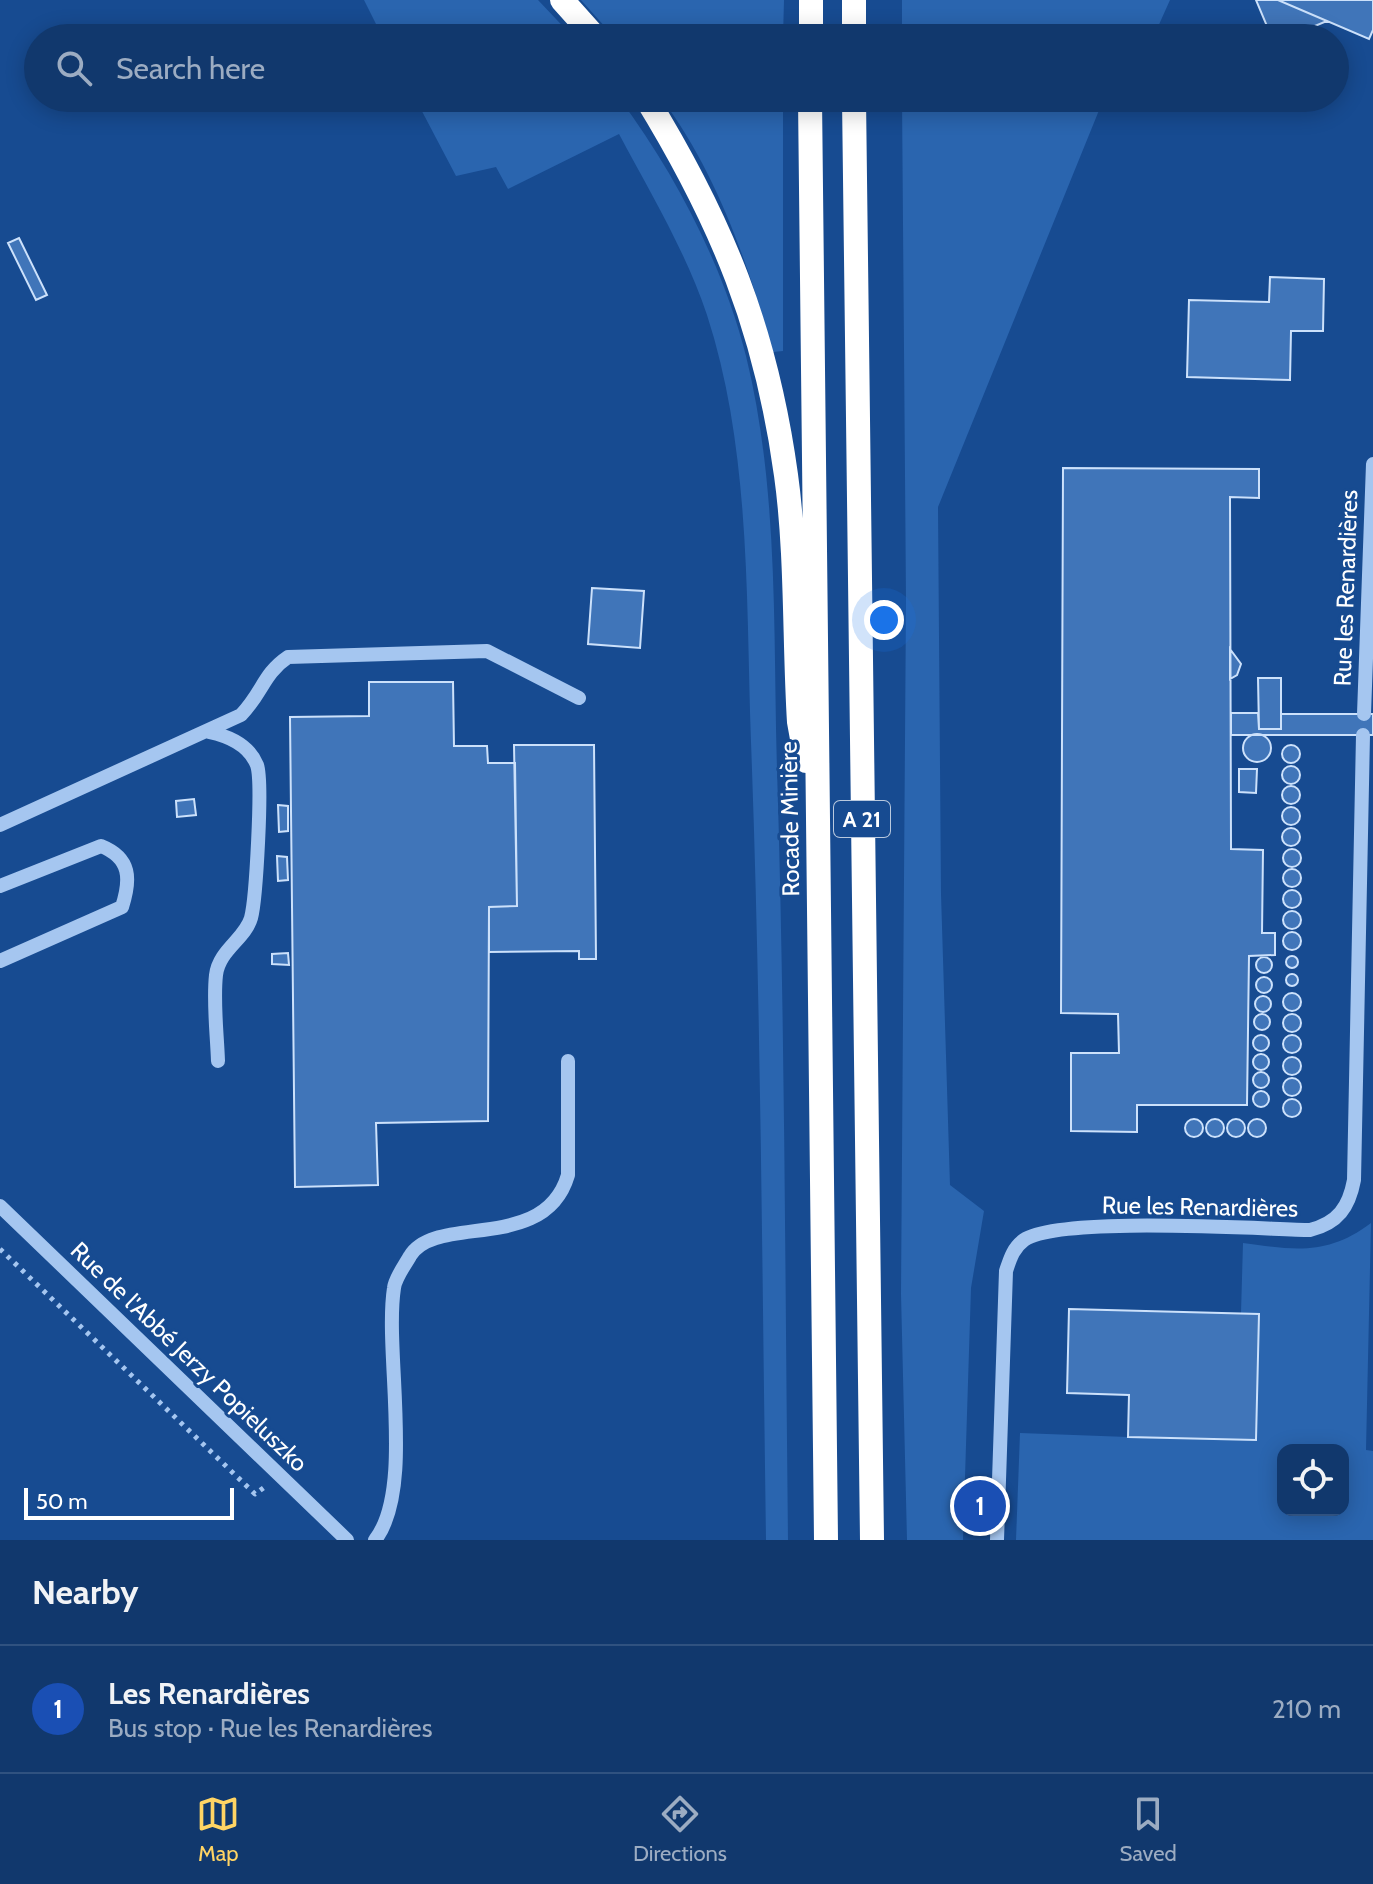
<!DOCTYPE html>
<meta charset="utf-8">
<style>
:root{--surface:#11386d;--page:#1a3f72;--text:#f1f3f6;--muted:#9cacc2;--line:#305280;--accent:#ffd464}
body{margin:0;font-family:Cabin,sans-serif;background:var(--page);color:var(--text)}
.controls{position:absolute;right:24px;bottom:24px;display:grid;overflow:hidden;border-radius:16px;box-shadow:0 4px 20px #0003}
.controls button{width:72px;height:72px;display:grid;place-items:center;padding:0;border:0;border-bottom:2px solid var(--line);background:var(--surface);color:var(--text);font:40px sans-serif}
.scale{position:absolute;left:24px;bottom:20px;width:210px;box-sizing:border-box;padding-left:8px;border:4px solid #fff;border-top:0;font-size:22px;line-height:28px;white-space:nowrap;color:#fff;-webkit-text-stroke:6px #174b91;paint-order:stroke}
.you{position:absolute;left:884px;top:620px;width:28px;height:28px;margin:-20px;border:6px solid #fff;border-radius:50%;background:#1a73e8;box-shadow:0 0 0 12px #1a73e833}
.badge{display:grid;place-items:center;width:52px;height:52px;border-radius:50%;background:var(--accent);color:#fff;font-size:26px;font-weight:700}
.pin{position:absolute;translate:-50% -50%;border:4px solid #fff;box-shadow:0 2px 8px #0006}
.list{margin:0;padding:0;list-style:none}
h2{display:flex;justify-content:space-between;align-items:center;height:104px;margin:0;padding:0 32px;font-size:34px}
h2 small{font-size:26px;font-weight:400;color:var(--muted)}
.list li{display:grid;grid-template-columns:52px 1fr auto;gap:24px;align-items:center;box-sizing:border-box;height:128px;padding:0 32px;border-top:2px solid var(--line)}
.list b{display:block;font-size:30px;white-space:nowrap}
.list p{margin:0;font-size:26px;white-space:nowrap;color:var(--muted)}
.list em{font-size:26px;font-style:normal;color:var(--muted)}
.icon{flex:none;width:44px;height:44px;fill:none;stroke:currentColor;stroke-width:2;stroke-linecap:round;stroke-linejoin:round}
.map{position:relative;flex:none;width:1373px;height:1540px;overflow:hidden}
.search{position:absolute;background:var(--surface);box-shadow:0 4px 20px #0003;left:24px;right:24px;top:24px;height:88px;display:flex;align-items:center;gap:20px;box-sizing:border-box;padding:0 28px;border-radius:44px;color:var(--muted);font-size:30px}
.sheet{height:232px;background:var(--surface)}
nav{display:flex;justify-content:space-around;align-items:center;box-sizing:border-box;height:112px;border-top:2px solid var(--line);background:var(--surface);font-size:22px;color:var(--muted)}
nav a{display:grid;justify-items:center;gap:4px}
nav .on{color:var(--accent)}
.map>svg:first-child{display:block}
.green{fill:#2a65af;fill-rule:evenodd}
.building{fill:#4075b9;stroke:#cce1fb;stroke-width:2}
.lines{fill:none;stroke-linecap:round;stroke-linejoin:round}
.path{stroke:#a5c6f0;stroke-width:5;stroke-dasharray:4 6;stroke-linecap:butt}
.minor{stroke:#a5c6f0;stroke-width:14}
.highway{stroke:#fff;stroke-width:24}
.labels{text-anchor:middle;stroke-width:6;stroke-linejoin:round;paint-order:stroke}
.shield{fill:#174b91;stroke:#b9c9de;stroke-width:2}
.shield-label{font-size:22px;font-weight:bold;fill:#fff}
.street-label{font-size:24px;fill:#fff;stroke:#174b91}
</style>
<div class="map">
<svg width="1373" height="1540" viewBox="0 0 1373 1540">
<rect width="100%" height="100%" fill="#174b91"/>
<path class="green" d="M364 0H538L574 38H383Z
M581 0H784L783 38H615Z
M902 0H1170L1157 29H1133L1129 38H902Z
M415 98H619C675 173 723 265 746 356 779 490 773 632 777 769 785 1026 785 1283 788 1540H766C762 1274 761 1008 751 742 746 602 751 450 707 315 686 252 650 192 619 134L508 189 496 167 456 176Z
M661 98H783V351L773 352C748 264 717 172 661 98Z
M902 98H1104L938 507 941 894 950 1185 984 1211 971 1288 963 1540H907L901 1294 906 601Z
M1371 1223 1366 1450 1373 1451V1540H1016L1020 1433 1128 1437 1259 1314 1241 1313 1243 1243C1295 1250 1327 1256 1371 1223ZM1283 1450H1343V1510H1283Z"/>
<path class="building" d="M1256 0H1278L1327 21 1286 38H1272Z
M1278 0H1373V30L1369 39Z
M19 238 47 295 36 300 8 243Z
M1270 277 1324 279 1323 331H1291L1290 380 1187 377 1189 300 1269 302Z
M1063 468 1259 469V498L1230 497 1231 849 1263 850 1262 933H1275V955L1249 956 1247 1105H1137V1132L1071 1131V1053H1119L1118 1014 1061 1013Z
M592 588 644 591 640 648 588 644Z
M1230 649 1241 664 1237 675 1230 679Z
M1258 678H1281V729H1259Z
M369 682H453L454 746H487L488 763H515L517 906 489 907 488 1121 376 1123 378 1185 295 1187 290 717 369 716Z
M1231 713H1258L1259 729H1281V714H1373V735H1231Z
M1243 748a14 14 0 1 1 28 0a14 14 0 1 1-28 0Z
M514 745H594L596 959H579V951L489 952V907L517 906Z
M1282 754a9 9 0 1 1 18 0a9 9 0 1 1-18 0Z
M1282 775a9 9 0 1 1 18 0a9 9 0 1 1-18 0Z
M1239 769H1257L1256 793 1239 792Z
M1282 795a9 9 0 1 1 18 0a9 9 0 1 1-18 0Z
M194 799 196 815 177 817 176 801Z
M278 805 288 806V831L279 832Z
M1282 816a9 9 0 1 1 18 0a9 9 0 1 1-18 0Z
M1282 837a9 9 0 1 1 18 0a9 9 0 1 1-18 0Z
M1283 858a9 9 0 1 1 18 0a9 9 0 1 1-18 0Z
M277 856 287 857 288 880 278 881Z
M1283 878a9 9 0 1 1 18 0a9 9 0 1 1-18 0Z
M1283 899a9 9 0 1 1 18 0a9 9 0 1 1-18 0Z
M1283 920a9 9 0 1 1 18 0a9 9 0 1 1-18 0Z
M1283 941a9 9 0 1 1 18 0a9 9 0 1 1-18 0Z
M288 953 289 965 272 964V954Z
M1286 962a6 6 0 1 1 12 0a6 6 0 1 1-12 0Z
M1256 965a8 8 0 1 1 16 0a8 8 0 1 1-16 0Z
M1286 980a6 6 0 1 1 12 0a6 6 0 1 1-12 0Z
M1256 985a8 8 0 1 1 16 0a8 8 0 1 1-16 0Z
M1283 1002a9 9 0 1 1 18 0a9 9 0 1 1-18 0Z
M1255 1004a8 8 0 1 1 16 0a8 8 0 1 1-16 0Z
M1254 1022a8 8 0 1 1 16 0a8 8 0 1 1-16 0Z
M1283 1023a9 9 0 1 1 18 0a9 9 0 1 1-18 0Z
M1253 1043a8 8 0 1 1 16 0a8 8 0 1 1-16 0Z
M1283 1044a9 9 0 1 1 18 0a9 9 0 1 1-18 0Z
M1253 1062a8 8 0 1 1 16 0a8 8 0 1 1-16 0Z
M1283 1066a9 9 0 1 1 18 0a9 9 0 1 1-18 0Z
M1253 1080a8 8 0 1 1 16 0a8 8 0 1 1-16 0Z
M1283 1087a9 9 0 1 1 18 0a9 9 0 1 1-18 0Z
M1253 1099a8 8 0 1 1 16 0a8 8 0 1 1-16 0Z
M1283 1108a9 9 0 1 1 18 0a9 9 0 1 1-18 0Z
M1206 1128a9 9 0 1 1 18 0a9 9 0 1 1-18 0Z
M1227 1128a9 9 0 1 1 18 0a9 9 0 1 1-18 0Z
M1248 1128a9 9 0 1 1 18 0a9 9 0 1 1-18 0Z
M1185 1128a9 9 0 1 1 18 0a9 9 0 1 1-18 0Z
M1069 1309 1259 1314 1256 1440 1128 1437 1129 1395 1067 1393Z"/>
<g class="lines">
<path class="path" d="M0 1249 255 1494 266 1486"/>
<path class="minor" d="M1364 714 1373 464
M209 732C228 736 249 745 257 765 263 782 256 899 251 918 245 939 219 950 216 975 213 1002 217 1033 218 1061
M0 825 241 715C263 692 263 674 288 657L487 651 579 698
M0 886 101 846C131 858 131 879 122 907L0 961
M0 1206 347 1540
M375 1540C415 1489 384 1352 394 1288 395 1278 405 1265 410 1256 436 1213 545 1254 568 1175V1061
M997 1540 1006 1271C1010 1259 1013 1248 1024 1240 1058 1216 1258 1229 1310 1230 1338 1223 1349 1207 1354 1180L1363 735"/>
<path class="highway" d="M562 0 596 38
M854 0V38
M811 38V0
M646 98C722 222 766 329 786 475 797 554 794 642 799 722L806 761
M810 98 826 1540
M854 98 872 1540"/>
</g>
<g class="labels">
<rect class="shield" x="834" y="801" width="56" height="36" rx="6"/>
<g class="shield-label">
<text x="862" y="827">A 21</text>
</g>
<g class="street-label">
<text transform="translate(1346 588) rotate(-88)" y="8">Rue les Renardières</text>
<text transform="translate(790 819) rotate(-91)" y="8">Rocade Minière</text>
<text transform="translate(1200 1207) rotate(1)" y="8">Rue les Renardières</text>
<text transform="translate(189 1357) rotate(44)" y="8">Rue de l'Abbé Jerzy Popieluszko</text>
</g>
</g>
</svg>
<div class="controls">
<button><svg class="icon" aria-label="locate" viewBox="0 0 24 24"><circle cx="12" cy="12" r="6"/><path d="M12 2v4M12 18v4M2 12h4M18 12h4"/></svg></button>
</div>
<div class="scale">50 m</div>
<div class="you"></div>
<div class="pin badge" style="left:980px;top:1506px;background:#1a4fb4">1</div>
<div class="search"><svg class="icon" aria-label="search" viewBox="0 0 24 24"><circle cx="10" cy="10" r="6"/><path d="M15 15l6 6"/></svg>Search here</div>
</div>
<section class="sheet">
<h2>Nearby<small></small></h2>
<ul class="list">
<li><span class="badge" style="background:#1a4fb4">1</span><div><b>Les Renardières</b><p>Bus stop · Rue les Renardières</p></div><em>210 m</em></li>
</ul>
</section>
<nav>
<a class="on"><svg class="icon" aria-label="map" viewBox="0 0 24 24"><path d="M3 6l6-2 6 2 6-2v14l-6 2-6-2-6 2zM9 4v14M15 6v14"/></svg>Map</a>
<a><svg class="icon" aria-label="directions" viewBox="0 0 24 24"><path d="M12 3l9 9-9 9-9-9zM9 14v-3h6M13 9l2 2-2 2"/></svg>Directions</a>
<a><svg class="icon" aria-label="saved" viewBox="0 0 24 24"><path d="M7 4h10v16l-5-4-5 4z"/></svg>Saved</a>
</nav>
